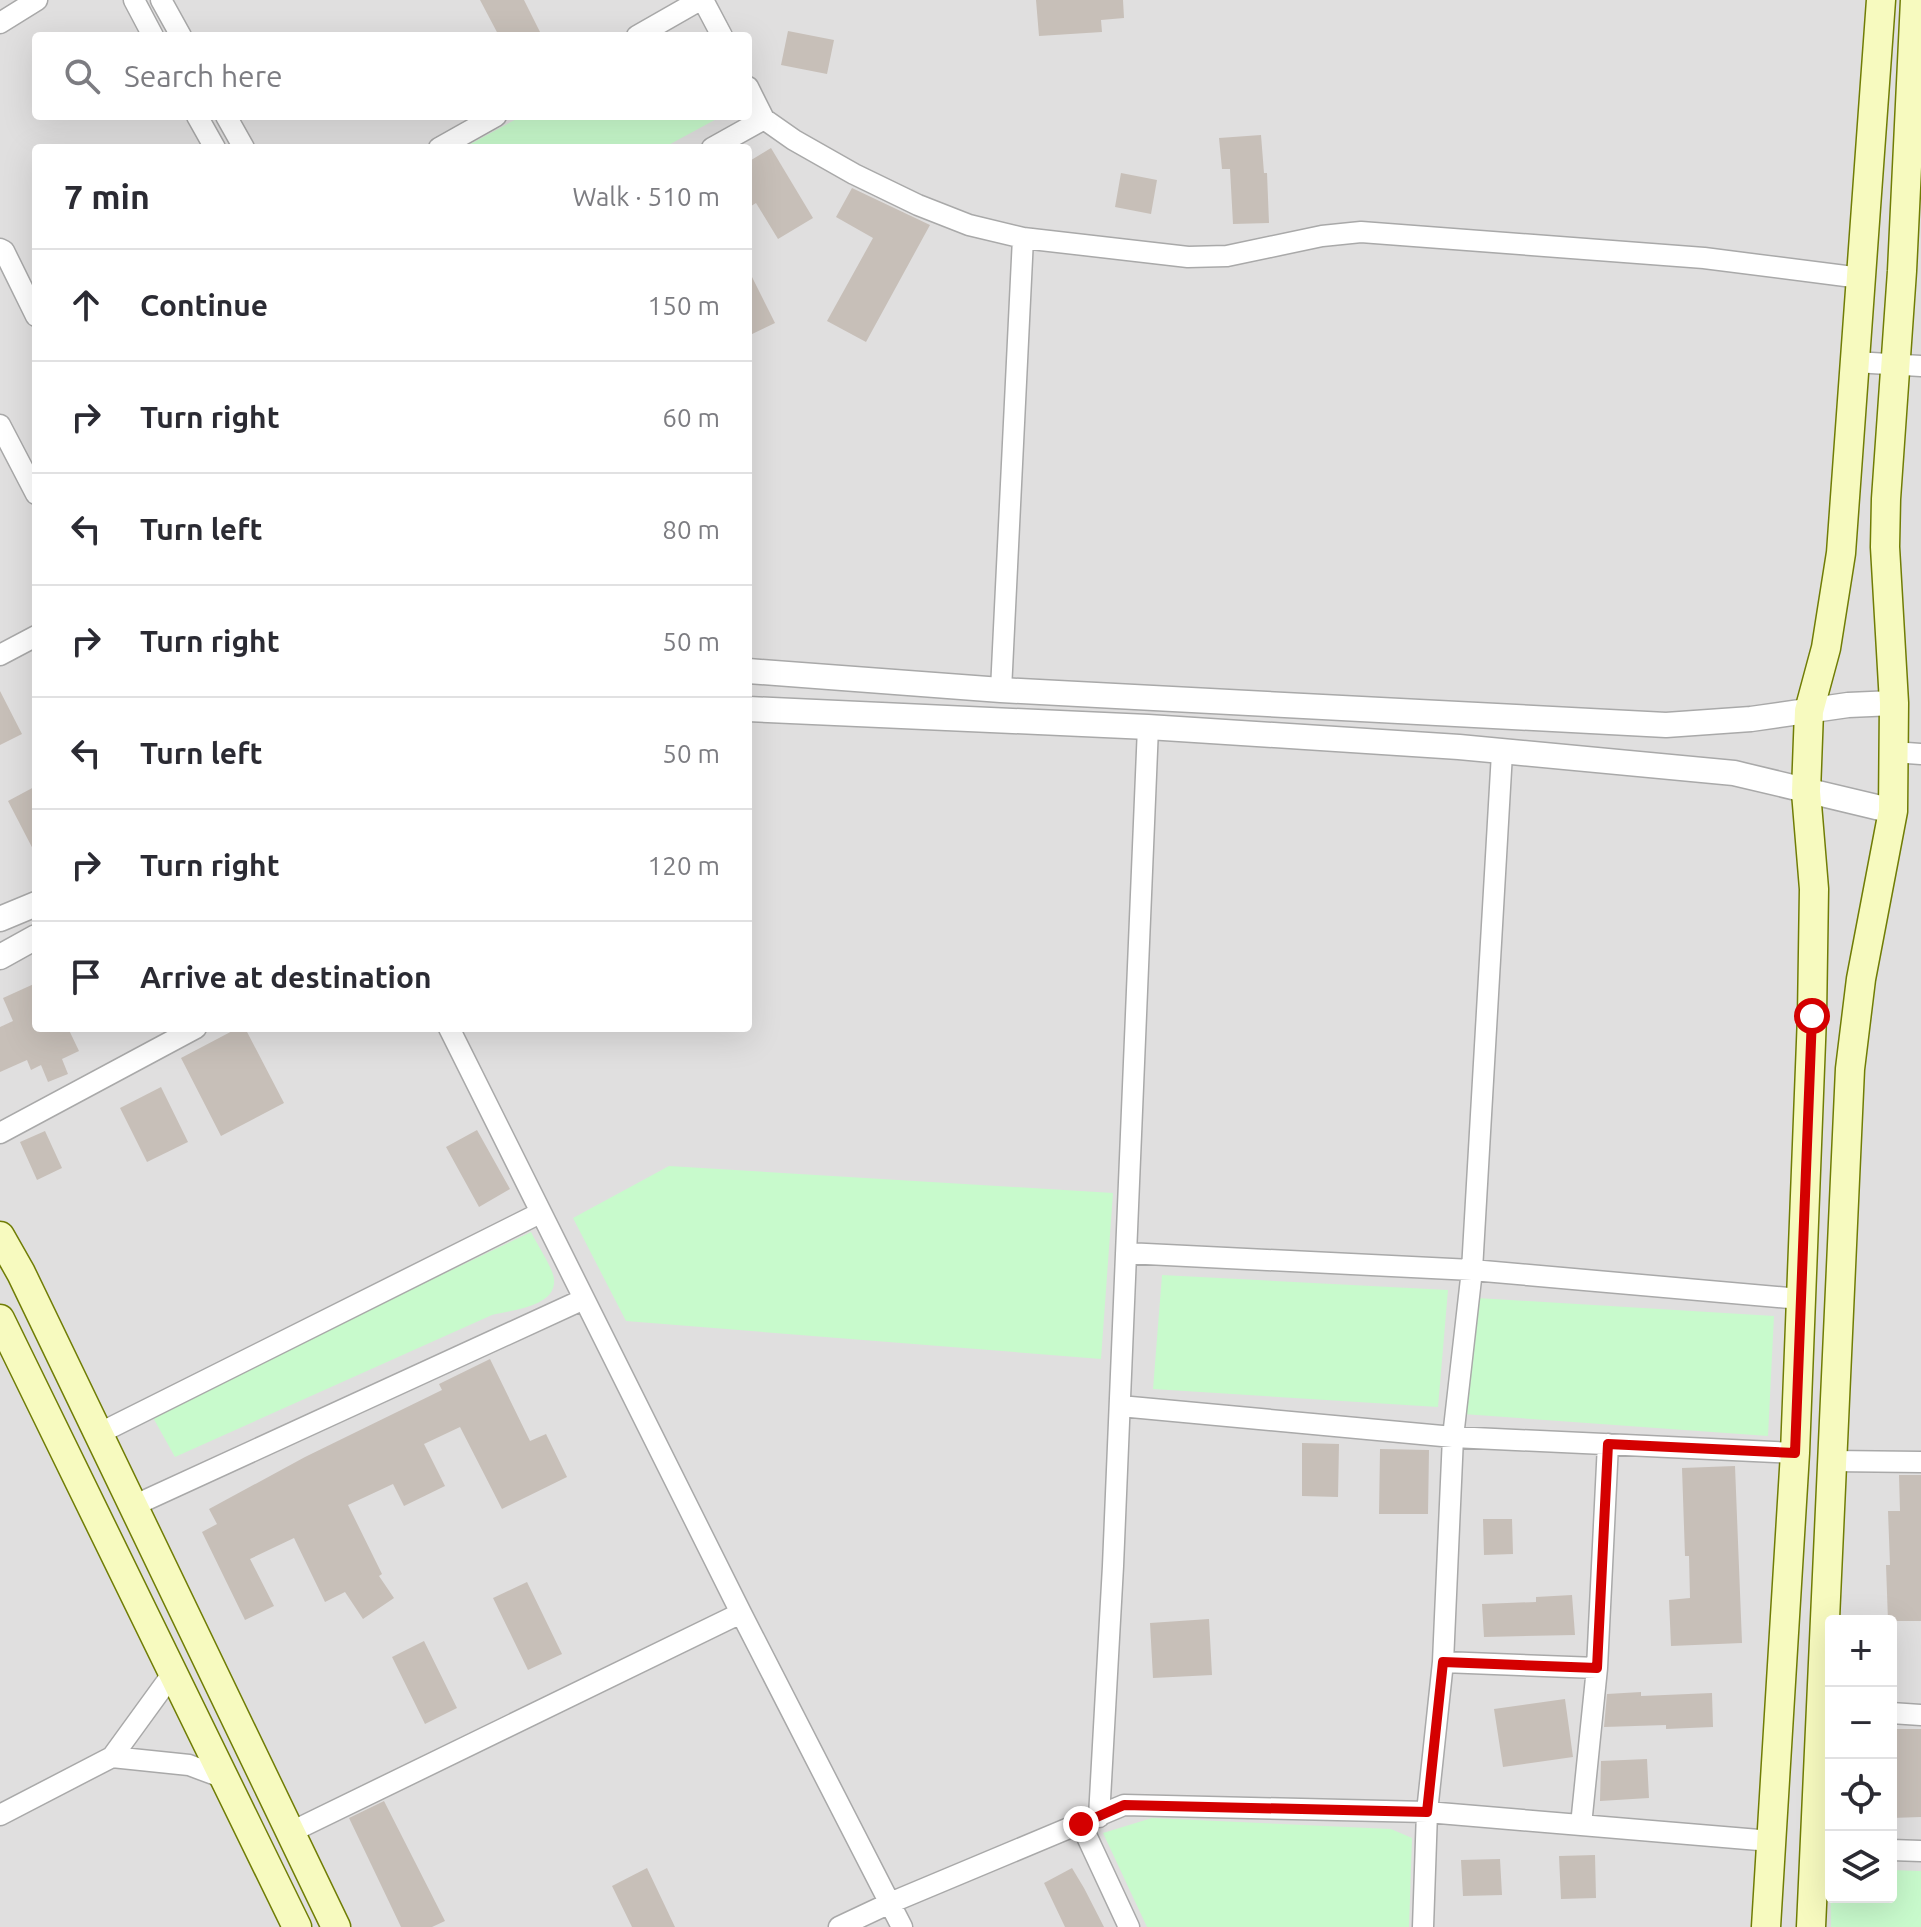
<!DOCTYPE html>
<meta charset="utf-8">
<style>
:root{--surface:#fff;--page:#f7f7f7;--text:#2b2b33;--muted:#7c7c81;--line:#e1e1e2}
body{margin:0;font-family:Ubuntu,sans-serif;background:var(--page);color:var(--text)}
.controls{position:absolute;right:24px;bottom:24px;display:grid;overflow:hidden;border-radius:8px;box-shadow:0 8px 32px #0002}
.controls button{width:72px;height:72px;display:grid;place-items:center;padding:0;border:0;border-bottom:2px solid var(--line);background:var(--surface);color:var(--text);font:40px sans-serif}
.stop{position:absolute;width:24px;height:24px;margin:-18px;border:6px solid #d40000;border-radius:50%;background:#fff}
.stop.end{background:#d40000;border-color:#fff;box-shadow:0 2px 8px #0008}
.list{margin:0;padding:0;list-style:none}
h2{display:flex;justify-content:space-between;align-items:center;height:104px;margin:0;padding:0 32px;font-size:34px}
h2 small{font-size:26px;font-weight:400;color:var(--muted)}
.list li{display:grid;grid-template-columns:52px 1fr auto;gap:24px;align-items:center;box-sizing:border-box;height:112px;padding:0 32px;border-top:2px solid var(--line)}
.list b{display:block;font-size:30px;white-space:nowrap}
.list em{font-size:26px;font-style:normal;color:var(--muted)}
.icon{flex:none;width:44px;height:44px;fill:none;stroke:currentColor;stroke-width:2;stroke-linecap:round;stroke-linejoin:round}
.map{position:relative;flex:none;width:1921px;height:1927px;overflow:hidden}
.search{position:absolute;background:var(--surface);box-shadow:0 8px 32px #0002;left:32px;top:32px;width:720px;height:88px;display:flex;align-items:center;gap:20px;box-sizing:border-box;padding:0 28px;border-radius:8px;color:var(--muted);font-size:30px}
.panel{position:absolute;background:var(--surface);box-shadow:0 8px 32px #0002;left:32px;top:144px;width:720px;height:888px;border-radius:8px}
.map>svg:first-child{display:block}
.residential{fill:#e0dfdf;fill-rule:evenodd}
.park{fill:#c8facc}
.building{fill:#c7bfb8}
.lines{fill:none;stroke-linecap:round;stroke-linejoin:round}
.minor-casing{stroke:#a9a9a9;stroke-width:23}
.tertiary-casing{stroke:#a9a9a9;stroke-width:27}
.secondary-casing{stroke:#707d05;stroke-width:31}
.minor{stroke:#fff;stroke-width:20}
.tertiary{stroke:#fff;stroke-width:24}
.secondary{stroke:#f7fabf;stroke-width:28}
.route{stroke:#d40000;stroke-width:10}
</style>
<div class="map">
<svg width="1921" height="1927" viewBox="0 0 1921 1927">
<rect width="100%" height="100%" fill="#f2efe9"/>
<path class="residential" d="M0 0H1921V1927H0ZM36 36H748V116H36ZM36 148H748V1028H36ZM1831 1621H1891V1897H1831Z"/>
<path class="park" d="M522 116H722L663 148H463Z
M669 1166 1113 1193 1101 1359 626 1321 573 1218Z
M531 1232C536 1243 553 1268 554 1279 557 1307 511 1310 492 1315L175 1457 151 1414Z
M1162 1275 1448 1290 1438 1407 1153 1389Z
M1477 1298 1774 1316 1768 1436 1463 1414Z
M1152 1818 1391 1829 1412 1838 1409 1927H1147L1103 1833Z
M1830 1868 1831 1897H1891V1870L1921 1871V1927H1831Z"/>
<path class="building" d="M480 0H524L542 36H499Z
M1036 0H1123L1124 18 1101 20 1102 32 1039 36Z
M788 31 834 40 827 74 781 65Z
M1261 135 1264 173H1267L1269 223 1233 224 1230 169H1222L1219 138Z
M771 148 813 218 778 239 756 203 748 208V162Z
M1121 173 1157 180 1151 214 1115 207Z
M852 188 930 225 866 342 827 321 873 238 836 217Z
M748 269 775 323 748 336Z
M0 691 22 734 0 745Z
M36 786V855L8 801Z
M36 983V1028H68L79 1051 62 1059 68 1074 48 1082 41 1065 31 1070 27 1060 0 1072V1027L13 1021 3 998Z
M238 1028H245L284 1103 221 1136 181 1058Z
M161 1087 188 1142 147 1162 120 1108Z
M477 1130 510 1189 479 1207 446 1147Z
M45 1131 62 1168 37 1180 20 1142Z
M490 1359 530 1441 546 1434 567 1477 502 1509 460 1427 424 1444 445 1486 404 1506 393 1484 348 1505 382 1574 379 1576 394 1598 363 1619 345 1592 325 1602 294 1538 250 1559 274 1606 245 1620 202 1532 217 1524 209 1509 305 1457 442 1390 439 1384Z
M1302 1443 1339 1444 1338 1497 1302 1496Z
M1380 1449 1429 1450 1428 1514H1379Z
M1735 1466 1742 1643 1671 1646 1669 1600 1690 1598 1689 1556H1685L1682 1468Z
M1899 1475H1921V1621H1888L1886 1565H1890L1888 1511H1900Z
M1483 1519H1512L1513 1554 1484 1555Z
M527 1582 562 1654 528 1670 493 1598Z
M1572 1595 1575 1635 1484 1637 1482 1604 1536 1602V1597Z
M1209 1619 1212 1675 1153 1678 1150 1623Z
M424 1641 457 1708 425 1724 392 1657Z
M1641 1692V1696L1712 1693 1713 1727 1666 1729V1725L1604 1727 1607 1694Z
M1565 1699 1573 1757 1503 1767 1494 1709Z
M1891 1729H1921V1817L1891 1818Z
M1647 1759 1649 1798 1600 1801 1601 1761Z
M384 1801 445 1921 432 1927H401L349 1818Z
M1595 1855 1596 1898 1561 1899 1559 1856Z
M1500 1859 1502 1895 1463 1896 1461 1860Z
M647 1868 675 1927H632L612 1886Z
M1072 1868 1084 1888 1104 1927H1065L1044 1883Z"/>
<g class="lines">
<defs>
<path id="minor" d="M134 0 153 36
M161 0 181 36
M703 0 722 36
M0 23 37 0
M637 36 700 0
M748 87 764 119 794 140 854 174 918 205 969 225 1023 238 1188 257 1227 256 1322 236 1361 232 1704 258 1861 278
M197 116 215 148
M226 116 244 148
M439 148 496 116
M712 148 764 119
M0 249 4 251 36 316
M1855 362 1921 366
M0 425 36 494
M0 655 36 636
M1001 690 1023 238
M1893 752 1921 754
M449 1028 741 1613 902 1927
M0 1133 196 1028
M1126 1253 1472 1270 1800 1299
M1120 1406 1453 1437 1795 1453
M98 1434 540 1213
M1832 1461 1921 1462
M133 1506 584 1299
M1443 1662 1597 1668
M1891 1713 1921 1715
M112 1757 189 1765 224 1778
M0 1815 112 1757 173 1673
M1099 1817 1113 1566 1148 727
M1081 1824 1129 1927
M1581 1825 1597 1668 1608 1444
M291 1832 741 1613
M1891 1850 1921 1851
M839 1927 890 1903 1124 1805 1427 1812 1771 1841
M1423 1927 1427 1812 1443 1662 1453 1437 1472 1270 1502 753"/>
<path id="tertiary" d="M748 671 1001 690 1666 725 1751 719 1848 705 1894 703
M748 709 1148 727 1459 747 1734 773 1893 811
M0 919 36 904
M0 957 36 937"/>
<path id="secondary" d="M0 1236 21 1273 336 1927
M0 1319 297 1927
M1766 1927 1795 1453 1812 1016 1814 889 1806 792 1809 711 1826 648 1841 553 1881 0
M1811 1927 1850 1069 1861 979 1893 811 1894 703 1885 547 1886 499 1902 271 1915 0"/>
</defs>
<use href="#minor" class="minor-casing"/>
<use href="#tertiary" class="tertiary-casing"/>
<use href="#secondary" class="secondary-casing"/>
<use href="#minor" class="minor"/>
<use href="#tertiary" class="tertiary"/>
<use href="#secondary" class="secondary"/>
</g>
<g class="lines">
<path class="route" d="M1081 1824 1124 1805 1427 1812 1443 1662 1597 1668 1608 1444 1795 1453 1812 1016"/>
</g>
</svg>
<div class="controls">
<button>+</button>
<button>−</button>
<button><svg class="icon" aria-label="locate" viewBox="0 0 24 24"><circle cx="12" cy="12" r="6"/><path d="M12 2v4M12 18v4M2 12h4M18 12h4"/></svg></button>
<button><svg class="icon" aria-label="layers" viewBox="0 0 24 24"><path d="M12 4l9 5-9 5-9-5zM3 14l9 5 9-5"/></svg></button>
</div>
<div class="stop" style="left:1812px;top:1016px"></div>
<div class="stop end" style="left:1081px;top:1824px"></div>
<div class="search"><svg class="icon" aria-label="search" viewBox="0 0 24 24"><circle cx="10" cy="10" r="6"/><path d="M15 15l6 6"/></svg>Search here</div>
<section class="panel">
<h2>7 min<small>Walk · 510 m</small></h2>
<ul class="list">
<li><svg class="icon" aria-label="ahead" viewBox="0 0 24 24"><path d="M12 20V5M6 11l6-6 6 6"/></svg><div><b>Continue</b></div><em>150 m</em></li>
<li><svg class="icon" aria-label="right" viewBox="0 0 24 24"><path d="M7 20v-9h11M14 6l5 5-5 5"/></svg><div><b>Turn right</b></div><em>60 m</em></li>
<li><svg class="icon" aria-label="left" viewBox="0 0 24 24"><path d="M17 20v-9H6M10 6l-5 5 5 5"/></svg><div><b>Turn left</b></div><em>80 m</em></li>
<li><svg class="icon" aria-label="right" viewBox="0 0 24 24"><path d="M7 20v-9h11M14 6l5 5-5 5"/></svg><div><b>Turn right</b></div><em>50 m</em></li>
<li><svg class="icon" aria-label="left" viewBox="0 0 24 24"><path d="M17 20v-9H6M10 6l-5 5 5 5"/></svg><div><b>Turn left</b></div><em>50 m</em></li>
<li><svg class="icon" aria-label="right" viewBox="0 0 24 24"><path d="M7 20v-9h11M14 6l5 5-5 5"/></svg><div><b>Turn right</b></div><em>120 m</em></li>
<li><svg class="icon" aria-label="arrive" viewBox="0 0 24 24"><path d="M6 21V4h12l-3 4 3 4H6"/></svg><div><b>Arrive at destination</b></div></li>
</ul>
</section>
</div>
